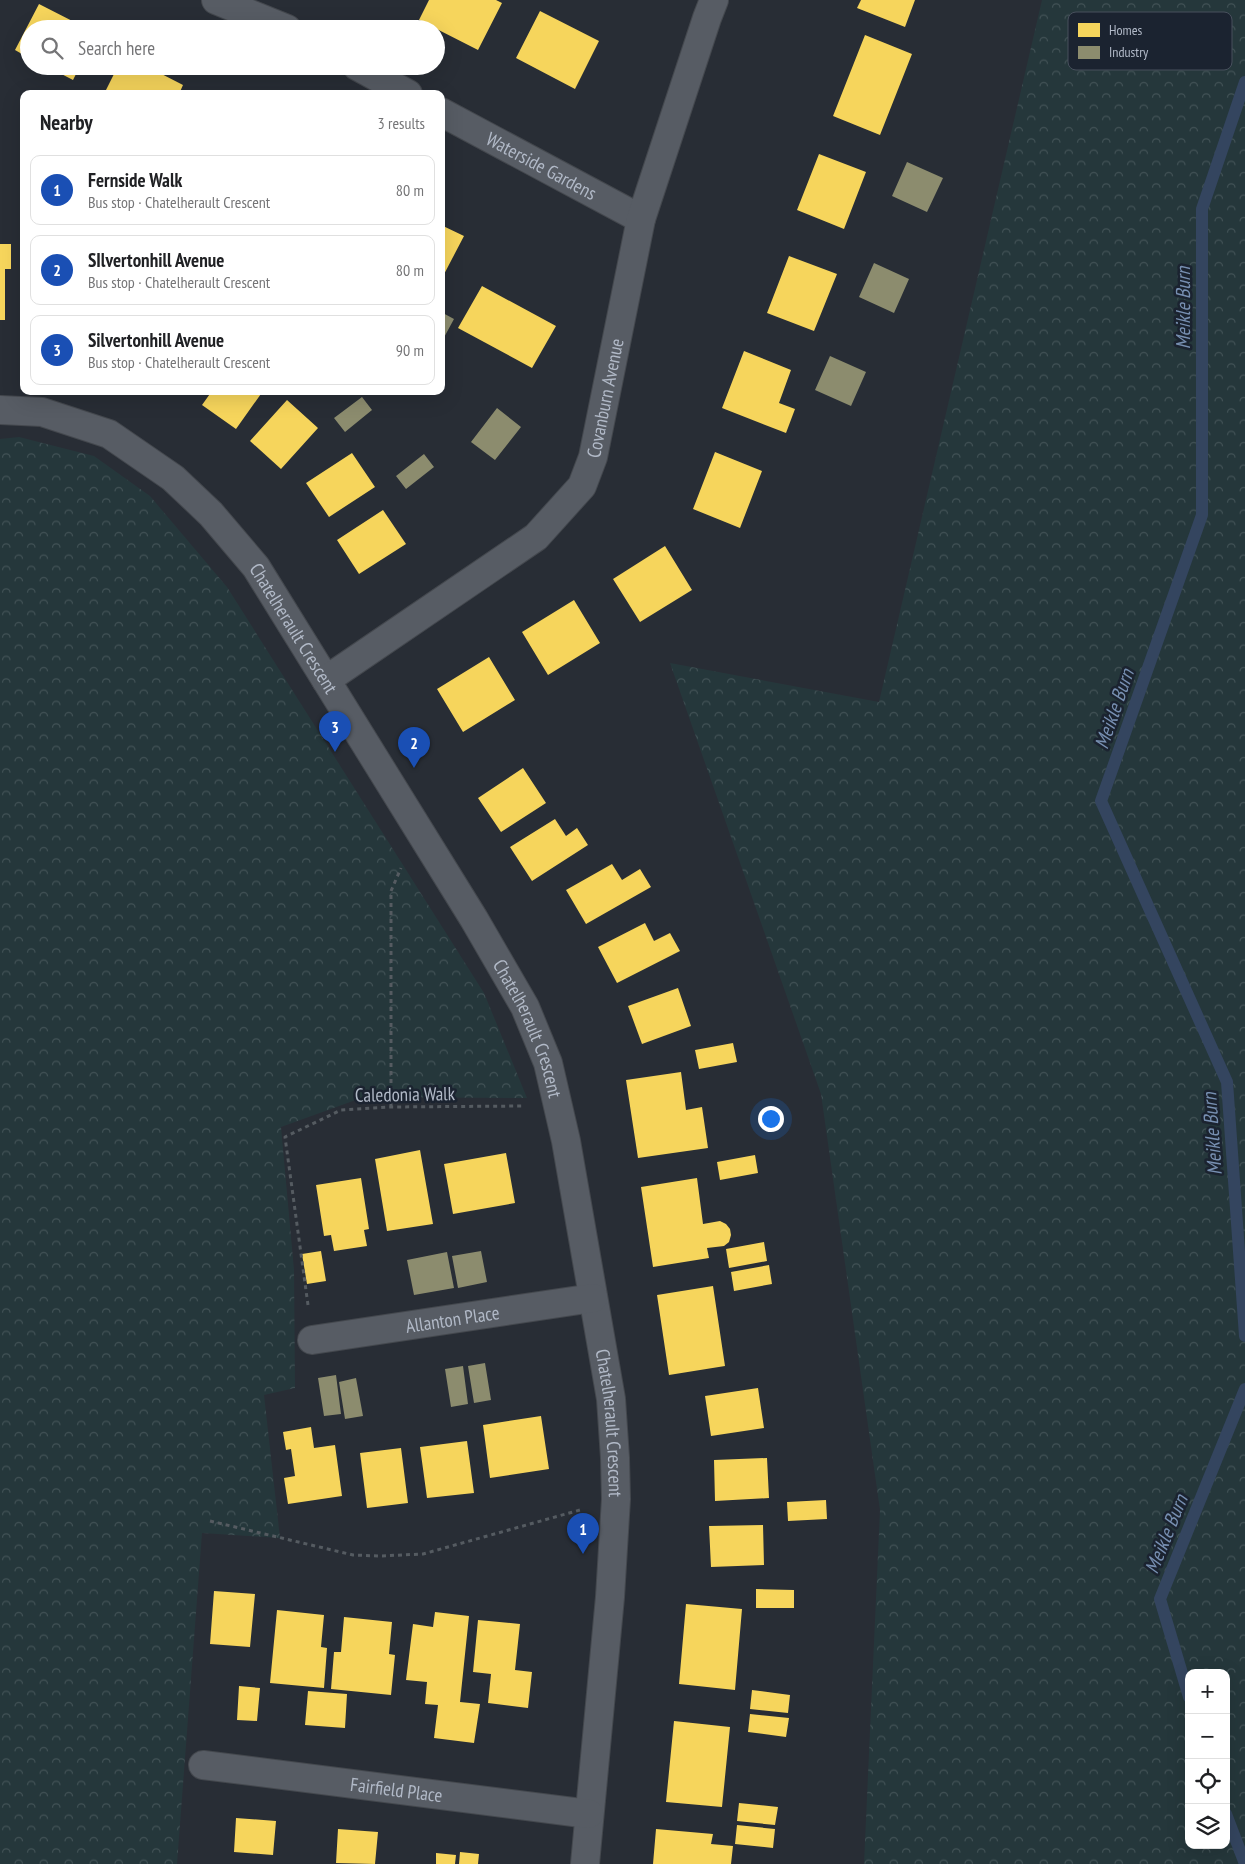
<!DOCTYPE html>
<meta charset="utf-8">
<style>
:root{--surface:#fff;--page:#f6f6f6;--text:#202124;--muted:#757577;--line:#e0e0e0;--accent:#b45309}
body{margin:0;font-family:"PT Sans Narrow",sans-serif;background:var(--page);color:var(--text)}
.controls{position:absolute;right:15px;bottom:15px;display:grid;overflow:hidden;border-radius:10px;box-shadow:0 5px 20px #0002}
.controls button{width:45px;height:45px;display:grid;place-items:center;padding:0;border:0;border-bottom:1px solid var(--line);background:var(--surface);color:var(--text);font:25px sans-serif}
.you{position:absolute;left:770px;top:1118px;width:18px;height:18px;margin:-12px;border:4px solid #fff;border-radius:50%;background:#1a73e8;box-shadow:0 0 0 8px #1a73e833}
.badge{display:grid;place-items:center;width:32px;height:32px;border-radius:50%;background:var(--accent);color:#fff;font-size:16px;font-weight:700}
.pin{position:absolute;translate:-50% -41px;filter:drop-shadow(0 1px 2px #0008)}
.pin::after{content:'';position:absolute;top:26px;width:18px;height:15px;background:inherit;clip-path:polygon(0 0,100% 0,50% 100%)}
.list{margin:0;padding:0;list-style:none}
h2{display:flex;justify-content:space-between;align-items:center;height:65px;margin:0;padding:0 20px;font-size:21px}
h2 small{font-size:16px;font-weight:400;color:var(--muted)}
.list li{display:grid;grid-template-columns:32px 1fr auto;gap:15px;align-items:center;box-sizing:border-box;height:70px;margin:0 10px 10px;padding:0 10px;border:1px solid var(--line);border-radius:10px}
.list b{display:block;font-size:19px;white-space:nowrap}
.list p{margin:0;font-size:16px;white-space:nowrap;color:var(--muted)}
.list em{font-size:16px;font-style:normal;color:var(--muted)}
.icon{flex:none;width:28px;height:28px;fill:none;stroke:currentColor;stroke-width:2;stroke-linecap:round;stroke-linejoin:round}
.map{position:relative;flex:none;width:1245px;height:1864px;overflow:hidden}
.search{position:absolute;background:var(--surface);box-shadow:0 5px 20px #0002;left:20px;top:20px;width:425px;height:55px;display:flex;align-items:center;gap:12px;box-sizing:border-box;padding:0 18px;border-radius:28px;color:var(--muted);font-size:19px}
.panel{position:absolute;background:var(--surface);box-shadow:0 5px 20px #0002;left:20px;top:90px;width:425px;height:305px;border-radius:10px}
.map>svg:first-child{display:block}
.park{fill:url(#park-crowns);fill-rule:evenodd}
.homes{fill:#f6d55c}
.industry{fill:#8c8c6e}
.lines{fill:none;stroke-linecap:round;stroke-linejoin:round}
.stream{stroke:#34455f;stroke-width:12}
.minor-casing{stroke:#44484e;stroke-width:30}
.path{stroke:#555b61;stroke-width:3;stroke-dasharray:4 4;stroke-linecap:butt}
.minor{stroke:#575c64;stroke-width:28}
.labels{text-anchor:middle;stroke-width:5;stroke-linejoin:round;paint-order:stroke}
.street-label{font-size:19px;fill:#b1b9c7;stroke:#1b2330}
.water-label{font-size:20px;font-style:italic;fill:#778fb1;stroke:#1b2330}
.key{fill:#1b2330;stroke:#48505d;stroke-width:1}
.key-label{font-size:14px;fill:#b1b9c7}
</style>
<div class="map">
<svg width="1245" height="1864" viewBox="0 0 1245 1864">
<defs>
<pattern id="park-crowns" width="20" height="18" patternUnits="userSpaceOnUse" patternTransform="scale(1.25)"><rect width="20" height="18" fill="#25373b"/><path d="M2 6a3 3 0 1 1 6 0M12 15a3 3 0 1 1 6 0" fill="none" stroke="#425256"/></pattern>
</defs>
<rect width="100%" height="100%" fill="#282d35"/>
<path class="park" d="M1042 0H1245V1864H864L880 1510 821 1094 670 663 879 702ZM1189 1673H1226V1845H1189Z
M19 437 94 456 150 496 227 587 484 993 527 1098 364 1097 281 1127 294 1270 295 1388 264 1395 280 1538 202 1533 177 1864H0V439Z"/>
<path class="homes" d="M429 0H496L502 3 478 50 419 20Z
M861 0H915L905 27 857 8Z
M39 4 88 29H29V58L15 50Z
M540 11 599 41 575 89 516 58Z
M865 35 912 54 880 135 833 116Z
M46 66H80L73 80Z
M118 66H146L183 85 179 94H104Z
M819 154 866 172 844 229 797 210Z
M441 225 464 236 441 280Z
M0 244H11V269H5V320H0Z
M789 256 837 274 814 331 767 313Z
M482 286 556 326 532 368 458 328Z
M744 351 791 370 779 403 795 409 786 433 722 408Z
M212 391H263L236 429 202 405Z
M287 400 318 428 281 469 250 441Z
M715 452 762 471 740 528 693 509Z
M352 453 375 487 329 517 306 483Z
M383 510 406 544 359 574 337 540Z
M665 546 692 590 640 622 613 579Z
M574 600 600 643 548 675 522 632Z
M489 657 515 700 463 732 437 689Z
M523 768 546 803 501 832 478 798Z
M555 819 566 836 577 828 588 845 532 881 510 847Z
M612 864 622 880 640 869 651 887 586 924 566 890Z
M645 923 654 941 670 933 680 951 617 983 598 947Z
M678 988 691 1026 642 1044 628 1006Z
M733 1043 737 1062 699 1069 695 1050Z
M681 1072 686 1110 702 1107 708 1148 638 1158 626 1080Z
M420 1150 433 1224 387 1231 375 1159Z
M506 1153 515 1203 453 1214 444 1164Z
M755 1155 758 1173 720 1180 717 1162Z
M361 1178 369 1229 364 1230 367 1246 334 1251 331 1235 324 1236 316 1185Z
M697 1178 703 1224 720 1221 726 1224 730 1229 731 1235 729 1242 724 1246 707 1248 709 1258 653 1267 641 1187Z
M764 1242 767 1261 729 1268 726 1249Z
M321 1251 326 1281 307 1284 302 1254Z
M769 1265 772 1284 734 1291 731 1272Z
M713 1286 725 1366 669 1375 657 1295Z
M758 1388 764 1428 711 1436 705 1396Z
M541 1416 549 1469 490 1478 483 1425Z
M311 1427 314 1448 335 1445 342 1496 288 1504 284 1478 295 1476 291 1449 286 1450 283 1432Z
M467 1441 474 1493 427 1498 420 1447Z
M401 1448 408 1503 367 1508 360 1453Z
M767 1458 769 1498 715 1501 714 1460Z
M826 1500 827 1519 788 1521 787 1502Z
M763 1525 764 1565 711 1567 709 1526Z
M756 1589 794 1590V1608H756Z
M214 1591 255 1594 250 1647 210 1644Z
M686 1604 742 1609 735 1690 679 1684Z
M277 1610 324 1615 321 1647 327 1648 324 1688 270 1683Z
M435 1612 469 1616 460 1702 480 1704 474 1743 434 1738 438 1705 425 1704 427 1682 406 1680 413 1624 433 1627Z
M344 1617 392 1622 389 1654 395 1655 391 1695 331 1689 334 1652H341Z
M478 1620 520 1624 515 1670 532 1672 528 1708 488 1703 491 1674 473 1672Z
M239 1686 260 1688 257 1721 237 1720Z
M752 1690 790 1695 788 1713 750 1709Z
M308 1691 347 1694 345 1728 305 1725Z
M750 1714 789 1718 786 1737 748 1732Z
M674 1721 730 1727 722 1807 666 1802Z
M739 1803 778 1807 775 1825 737 1821Z
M236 1818 276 1821 273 1855 234 1852Z
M737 1825 775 1829 773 1848 735 1844Z
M338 1829 378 1832 375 1864 336 1863Z
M656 1829 713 1834 711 1844 733 1846 731 1864H653Z
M460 1852 479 1854 478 1864H459Z
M436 1853 456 1855 455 1864H436Z"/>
<path class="industry" d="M907 162 943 178 927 212 892 196Z
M22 233H24V249H21Z
M874 263 909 279 894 313 859 297Z
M441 312 454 319 441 343Z
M830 356 866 372 851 406 815 390Z
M362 397 372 410 345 432 334 418Z
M497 408 521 427 495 460 471 442Z
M424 454 434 467 406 489 396 476Z
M481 1251 487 1282 458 1288 452 1256Z
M447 1252 454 1288 414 1295 407 1260Z
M485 1363 491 1400 474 1403 468 1366Z
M463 1366 468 1404 451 1407 445 1369Z
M336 1375 341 1414 324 1416 318 1378Z
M356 1378 363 1416 345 1419 339 1382Z"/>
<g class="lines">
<path class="stream" d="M1245 82 1202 209V515L1101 801 1227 1082 1245 1336
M1189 1697 1160 1599 1245 1389
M1226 1814 1245 1864"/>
<defs>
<g id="minor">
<path d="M216 0 287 29"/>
<path d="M357 66 408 94"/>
<path id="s1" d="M441 112 641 219"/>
<path id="s2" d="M0 410 42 412 109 434 173 478 211 514 256 567 474 919 525 1007 548 1063 566 1141 611 1399 615 1458 616 1499 610 1597 585 1864"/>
<path id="s3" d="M326 680 536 537 582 486 593 457 641 219 707 18 714 0"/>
<path id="s4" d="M312 1340 593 1298"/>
<path id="s5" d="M203 1765 589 1814"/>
</g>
</defs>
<use href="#minor" class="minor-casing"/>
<path class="path" d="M391 1107V891L401 868
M308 1305 285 1137 341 1110 391 1107 522 1106
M210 1521 353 1555 380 1556 423 1554 580 1510"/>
<use href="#minor" class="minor"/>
</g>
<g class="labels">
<g class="street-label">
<text dy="7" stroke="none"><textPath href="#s1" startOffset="114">Waterside Gardens</textPath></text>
<text dy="7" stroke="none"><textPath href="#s3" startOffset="414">Covanburn Avenue</textPath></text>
<text dy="7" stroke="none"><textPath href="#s2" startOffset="384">Chatelherault Crescent</textPath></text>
<text dy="7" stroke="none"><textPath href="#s2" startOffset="849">Chatelherault Crescent</textPath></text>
<text transform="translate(405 1094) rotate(-1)" y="7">Caledonia Walk</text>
<text dy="7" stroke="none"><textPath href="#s4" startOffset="142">Allanton Place</textPath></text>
<text dy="7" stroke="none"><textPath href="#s2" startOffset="1254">Chatelherault Crescent</textPath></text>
<text dy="7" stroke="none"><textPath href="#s5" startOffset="195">Fairfield Place</textPath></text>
</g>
<g class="water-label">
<text transform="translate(1183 308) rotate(-90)" y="7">Meikle Burn</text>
<text transform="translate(1114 709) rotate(-71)" y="7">Meikle Burn</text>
<text transform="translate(1212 1134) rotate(-94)" y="7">Meikle Burn</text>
<text transform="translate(1166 1534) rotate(-68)" y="7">Meikle Burn</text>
</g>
</g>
<rect x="1068" y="12" width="164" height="58" rx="8" class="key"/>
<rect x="1078" y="23" width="22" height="14" fill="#f6d55c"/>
<rect x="1078" y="46" width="22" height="13" fill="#8c8c6e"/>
<g class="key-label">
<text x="1109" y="35">Homes</text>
<text x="1109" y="57">Industry</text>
</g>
</svg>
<div class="controls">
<button>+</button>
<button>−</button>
<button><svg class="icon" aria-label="locate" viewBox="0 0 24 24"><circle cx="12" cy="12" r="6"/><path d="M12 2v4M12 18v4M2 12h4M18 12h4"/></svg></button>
<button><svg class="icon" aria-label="layers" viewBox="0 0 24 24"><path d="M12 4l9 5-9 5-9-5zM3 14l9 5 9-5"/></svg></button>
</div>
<div class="you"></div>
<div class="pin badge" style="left:583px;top:1554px;background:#1a4fb4">1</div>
<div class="pin badge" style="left:414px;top:768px;background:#1a4fb4">2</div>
<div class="pin badge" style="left:335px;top:752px;background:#1a4fb4">3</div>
<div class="search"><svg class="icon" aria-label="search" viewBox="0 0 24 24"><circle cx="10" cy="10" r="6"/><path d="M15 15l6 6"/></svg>Search here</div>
<section class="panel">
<h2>Nearby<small>3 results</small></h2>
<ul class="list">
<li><span class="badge" style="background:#1a4fb4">1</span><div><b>Fernside Walk</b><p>Bus stop · Chatelherault Crescent</p></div><em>80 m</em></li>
<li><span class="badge" style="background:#1a4fb4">2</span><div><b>SIlvertonhill Avenue</b><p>Bus stop · Chatelherault Crescent</p></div><em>80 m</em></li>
<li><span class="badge" style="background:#1a4fb4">3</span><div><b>Silvertonhill Avenue</b><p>Bus stop · Chatelherault Crescent</p></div><em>90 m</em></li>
</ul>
</section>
</div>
